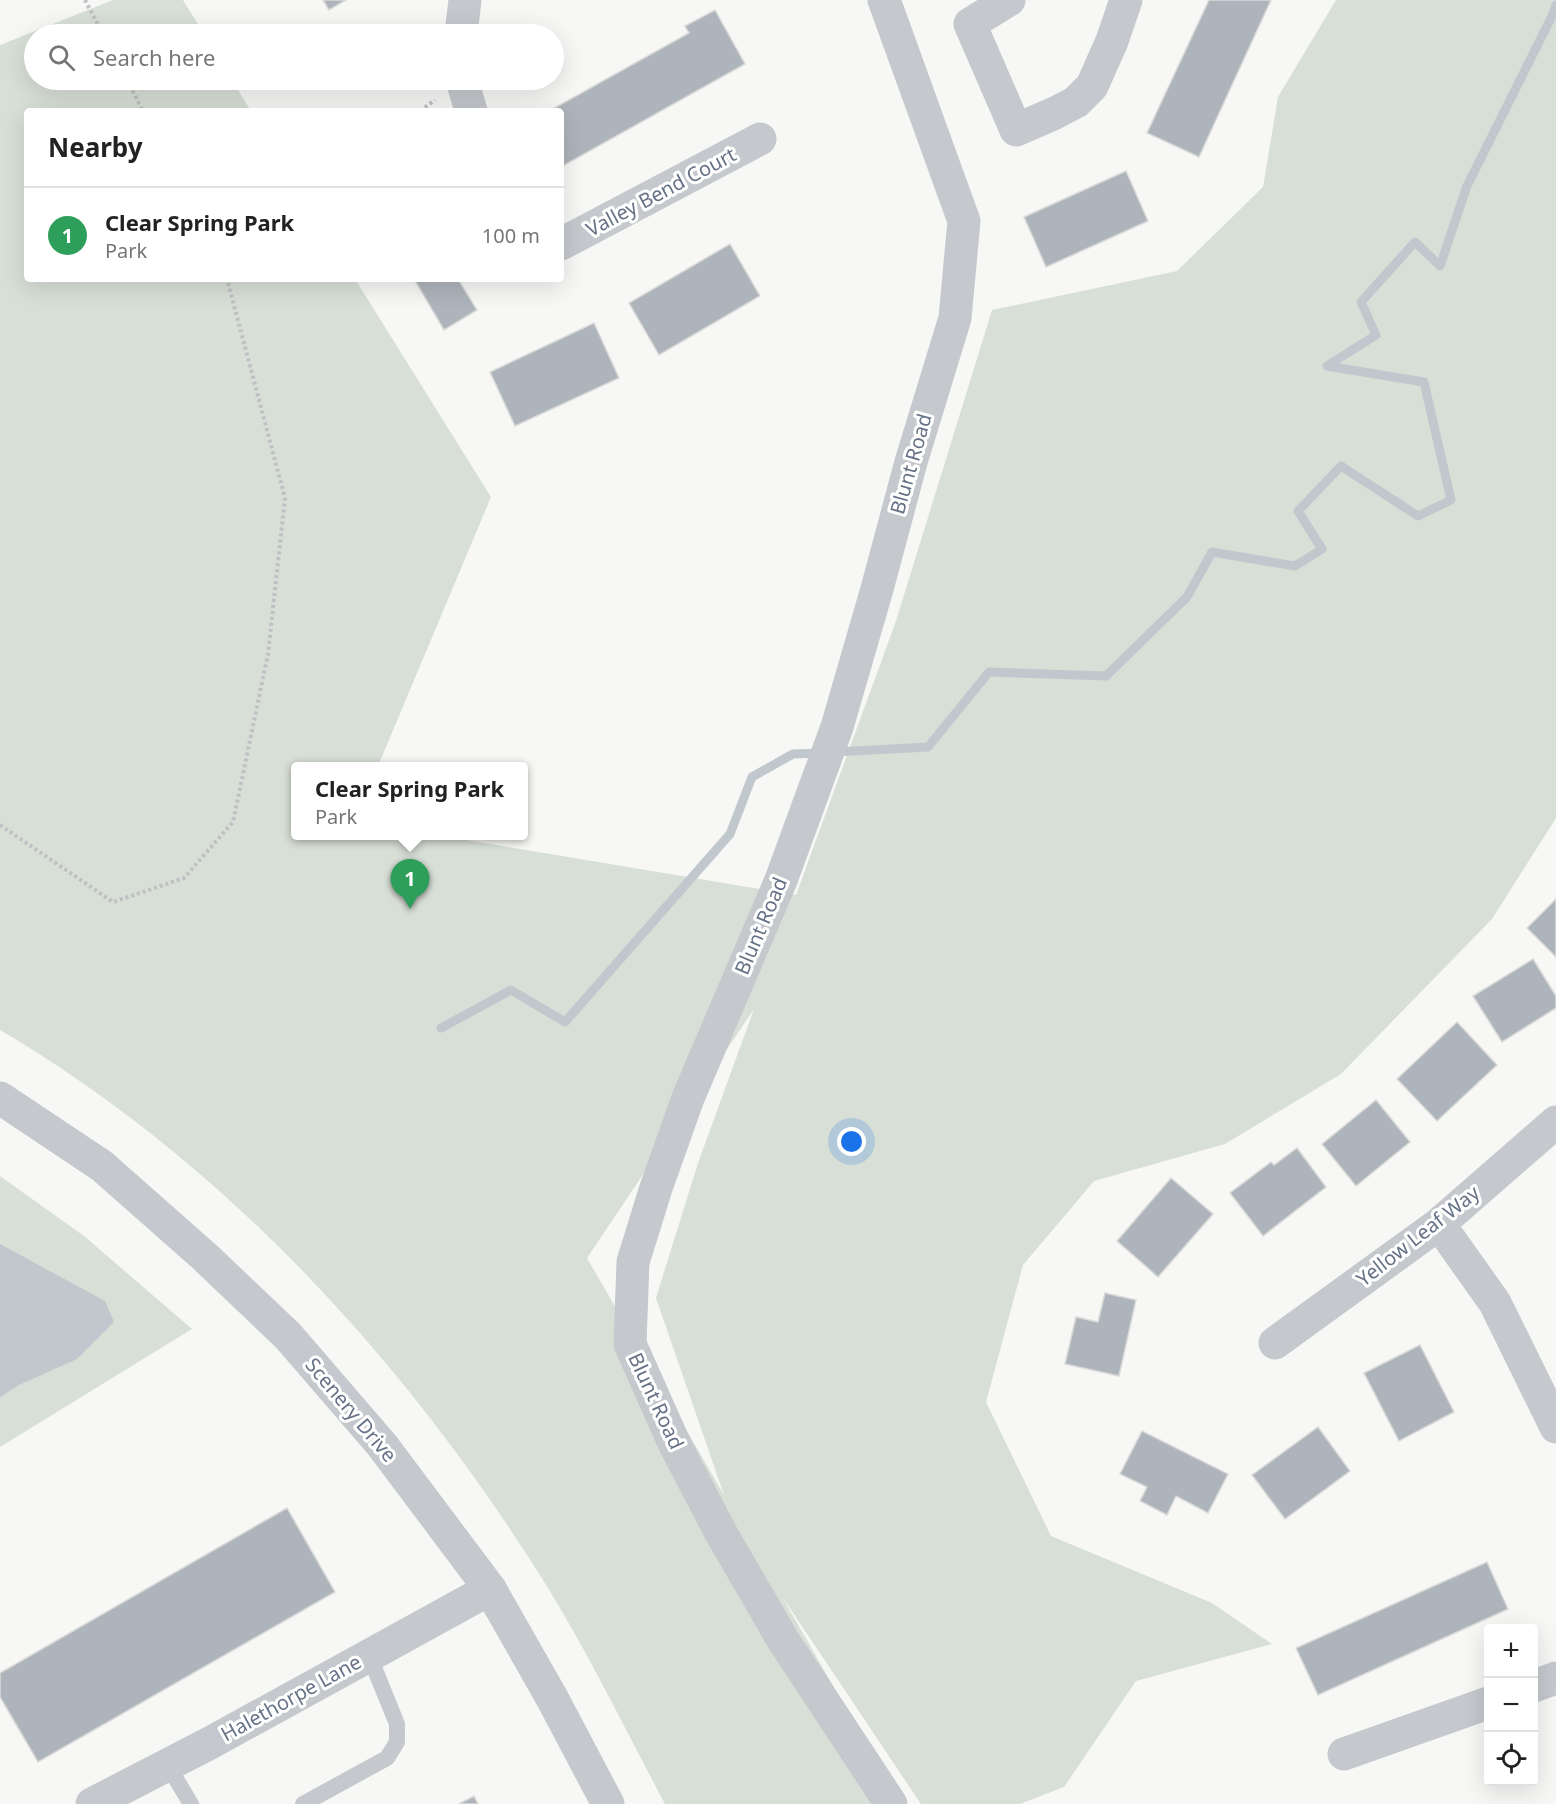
<!DOCTYPE html>
<meta charset="utf-8">
<style>
:root{--surface:#fff;--page:#f2f2f2;--text:#222;--muted:#767676;--line:#e0e0e0;--accent:#1a73e8}
body{margin:0;font-family:"Noto Sans",sans-serif;background:var(--page);color:var(--text)}
.controls{position:absolute;right:18px;bottom:18px;display:grid;overflow:hidden;border-radius:6px;box-shadow:0 6px 24px #0002}
.controls button{width:54px;height:54px;display:grid;place-items:center;padding:0;border:0;border-bottom:2px solid var(--line);background:var(--surface);color:var(--text);font:30px sans-serif}
.you{position:absolute;left:852px;top:1142px;width:21px;height:21px;margin:-15px;border:4px solid #fff;border-radius:50%;background:#1a73e8;box-shadow:0 0 0 9px #1a73e833}
.badge{display:grid;place-items:center;width:39px;height:39px;border-radius:50%;background:var(--accent);color:#fff;font-size:20px;font-weight:700}
.pin{position:absolute;translate:-50% -50px;filter:drop-shadow(0 2px 3px #0008)}
.pin::after{content:'';position:absolute;top:32px;width:21px;height:18px;background:inherit;clip-path:polygon(0 0,100% 0,50% 100%)}
.popup{position:absolute;left:291px;top:762px;width:237px;height:78px;box-sizing:border-box;display:grid;place-content:center;border-radius:6px;background:var(--surface);filter:drop-shadow(0 2px 4px #0005);font-size:20px;white-space:nowrap;color:var(--muted)}
.popup b{font-size:22px;color:var(--text)}
.popup::after{content:'';position:absolute;left:50%;top:100%;margin-left:-12px;border:12px solid transparent;border-top-color:var(--surface)}
.list{margin:0;padding:0;list-style:none}
h2{display:flex;justify-content:space-between;align-items:center;height:78px;margin:0;padding:0 24px;font-size:26px}
h2 small{font-size:20px;font-weight:400;color:var(--muted)}
.list li{display:grid;grid-template-columns:39px 1fr auto;gap:18px;align-items:center;box-sizing:border-box;height:96px;padding:0 24px;border-top:2px solid var(--line)}
.list b{display:block;font-size:22px;white-space:nowrap}
.list p{margin:0;font-size:20px;white-space:nowrap;color:var(--muted)}
.list em{font-size:20px;font-style:normal;color:var(--muted)}
.icon{flex:none;width:33px;height:33px;fill:none;stroke:currentColor;stroke-width:2;stroke-linecap:round;stroke-linejoin:round}
.map{position:relative;flex:none;width:1556px;height:1804px;overflow:hidden}
.search{position:absolute;background:var(--surface);box-shadow:0 6px 24px #0002;left:24px;top:24px;width:540px;height:66px;display:flex;align-items:center;gap:15px;box-sizing:border-box;padding:0 21px;border-radius:33px;color:var(--muted);font-size:22px}
.panel{position:absolute;background:var(--surface);box-shadow:0 6px 24px #0002;left:24px;top:108px;width:540px;height:174px;border-radius:6px}
.map>svg:first-child{display:block}
.green{fill:#d8dfd6;fill-rule:evenodd}
.water{fill:#c0c8ce}
.lines{fill:none;stroke-linecap:round;stroke-linejoin:round}
.stream{stroke:#c0c8ce;stroke-width:9}
.building{fill:#aeb4bb;stroke:#d9dad7;stroke-width:1.5}
.path{stroke:#bfc0c3;stroke-width:4;stroke-dasharray:3 3;stroke-linecap:butt}
.service{stroke:#c5c8cc;stroke-width:16}
.minor{stroke:#c5c8cc;stroke-width:33}
.tertiary{stroke:#c5c8cc;stroke-width:33}
.labels{text-anchor:middle;stroke-width:6;stroke-linejoin:round;paint-order:stroke}
.street-label{font-size:20px;fill:#667286;stroke:#fff}
</style>
<div class="map">
<svg width="1556" height="1804" viewBox="0 0 1556 1804">
<rect width="100%" height="100%" fill="#f7f8f5"/>
<path class="green" d="M113 0H183L204 34H34V80H232L251 111H27V279H355L491 497 378 766H296V836H442L796 895 896 621 992 310 1177 271 1263 187 1278 97 1336 0H1556V818L1492 919 1341 1074 1225 1144 1094 1181 1023 1265 986 1402 1051 1536 1212 1603 1272 1644 1136 1681 1064 1787 1020 1804H921L781 1595 901 1804H665C625 1729 588 1652 543 1580 406 1361 224 1162 0 1030V45ZM754 1009 698 1163 656 1298 724 1495 587 1258Z
M0 1176 84 1236 192 1329 0 1447Z"/>
<path class="water" d="M0 1244 105 1301 114 1322 77 1359 19 1385 0 1397Z"/>
<g class="lines">
<path class="stream" d="M835 752 928 747 989 672 1106 676 1187 597 1212 552 1295 566 1322 549 1298 511 1341 466 1418 516 1451 500 1424 382 1327 366 1376 335 1361 302 1415 242 1440 266 1467 186 1552 16 1556 5
M441 1028 511 990 565 1022 730 834 752 777 793 754 822 753"/>
</g>
<path class="building" d="M323 0H346L329 10Z
M1209 0H1271L1199 157 1147 133Z
M715 10 745 64 561 167V111H549L689 33 685 26Z
M1126 171 1148 221 1046 267 1024 217Z
M730 244 760 296 659 355 629 303Z
M414 279H458L477 310 444 330Z
M594 323 619 378 515 426 490 372Z
M1556 899V957L1527 928Z
M1533 959 1556 996V1008L1502 1042 1473 996Z
M1457 1022 1497 1065 1437 1121 1397 1079Z
M1376 1100 1410 1142 1356 1186 1322 1144Z
M1297 1148 1326 1187 1263 1236 1230 1193 1271 1162 1274 1165Z
M1171 1178 1213 1214 1158 1277 1117 1241Z
M1105 1293 1136 1300 1119 1376 1065 1364 1076 1317 1098 1322Z
M1420 1345 1454 1412 1399 1441 1364 1373Z
M1318 1427 1350 1471 1285 1519 1252 1475Z
M1142 1431 1228 1474 1208 1513 1176 1496 1167 1515 1140 1501 1147 1487 1120 1474Z
M287 1508 335 1592 38 1762 0 1697V1673Z
M1487 1562 1508 1609 1318 1695 1296 1648Z
M474 1796 478 1804H459Z"/>
<g class="lines">
<path class="path" d="M85 0 103 34
M127 80 143 111
M420 111 435 100
M0 825 113 902 184 878 233 822 268 654 285 498 227 279"/>
<path class="service" d="M167 1764 191 1804
M303 1804 387 1758 397 1742V1724L369 1655"/>
<path class="minor" d="M884 0 964 221 955 318 911 462 877 589 837 727 781 880 688 1098 656 1188 633 1262 630 1344 675 1445 721 1533 783 1640 891 1804
M1009 0 970 24 1016 130 1055 113 1076 102 1092 86 1112 41 1126 0
M461 34 465 0
M462 80 471 111
M561 244 760 139
M1439 1224 1495 1303 1556 1427
M1275 1343 1439 1224 1556 1122
M1534 1686 1556 1678
M1344 1754 1488 1703
M92 1804 210 1743 490 1589"/>
<path class="tertiary" d="M0 1098 102 1166 205 1257 288 1336 382 1445 490 1589 552 1698 608 1804"/>
</g>
<g class="labels">
<g class="street-label">
<text transform="translate(661 192) rotate(-28)" y="7">Valley Bend Court</text>
<text transform="translate(911 464) rotate(-74)" y="7">Blunt Road</text>
<text transform="translate(761 926) rotate(-67)" y="7">Blunt Road</text>
<text transform="translate(1418 1236) rotate(-38)" y="7">Yellow Leaf Way</text>
<text transform="translate(656 1401) rotate(65)" y="7">Blunt Road</text>
<text transform="translate(351 1410) rotate(50)" y="7">Scenery Drive</text>
<text transform="translate(291 1698) rotate(-29)" y="7">Halethorpe Lane</text>
</g>
</g>
</svg>
<div class="controls">
<button>+</button>
<button>−</button>
<button><svg class="icon" aria-label="locate" viewBox="0 0 24 24"><circle cx="12" cy="12" r="6"/><path d="M12 2v4M12 18v4M2 12h4M18 12h4"/></svg></button>
</div>
<div class="you"></div>
<div class="pin badge" style="left:410px;top:909px;background:#2e9e5b">1</div>
<div class="popup"><b>Clear Spring Park</b>Park</div>
<div class="search"><svg class="icon" aria-label="search" viewBox="0 0 24 24"><circle cx="10" cy="10" r="6"/><path d="M15 15l6 6"/></svg>Search here</div>
<section class="panel">
<h2>Nearby<small></small></h2>
<ul class="list">
<li><span class="badge" style="background:#2e9e5b">1</span><div><b>Clear Spring Park</b><p>Park</p></div><em>100 m</em></li>
</ul>
</section>
</div>
